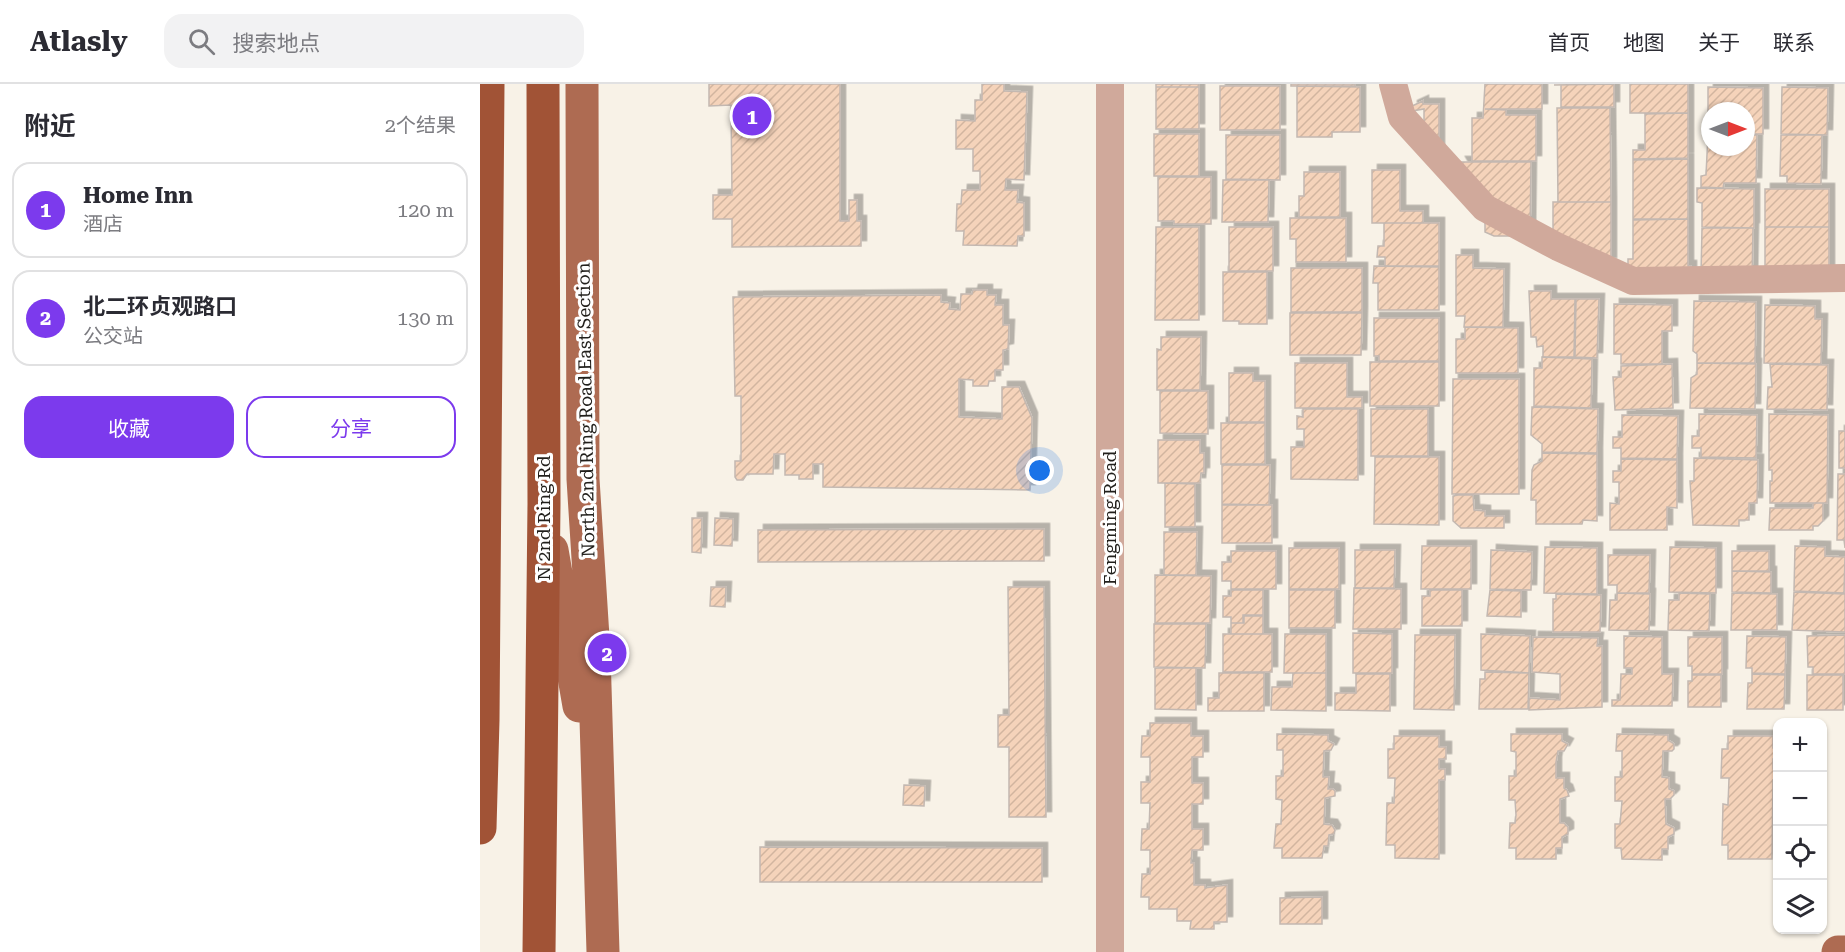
<!DOCTYPE html>
<html lang="zh">
<meta charset="utf-8">
<style>
:root{--surface:#fff;--page:#f2f2f3;--text:#2b2b33;--muted:#7c7c81;--line:#e1e1e2;--accent:#7c3aed}
body{margin:0;font-family:"Roboto Serif","Noto Sans SC",serif;background:var(--page);color:var(--text)}
.controls{position:absolute;right:18px;bottom:18px;display:grid;overflow:hidden;border-radius:12px;box-shadow:0 2px 4px #0004}
.controls button{width:54px;height:54px;display:grid;place-items:center;padding:0;border:0;border-bottom:2px solid var(--line);background:var(--surface);color:var(--text);font:30px sans-serif}
.compass{position:absolute;left:1221px;top:18px;width:54px;height:54px;border-radius:50%;background:var(--surface);box-shadow:0 2px 4px #0004;rotate:90deg}
.you{position:absolute;left:560px;top:387px;width:21px;height:21px;margin:-15px;border:4px solid #fff;border-radius:50%;background:#1a73e8;box-shadow:0 0 0 9px #1a73e833}
.badge{display:grid;place-items:center;width:39px;height:39px;border-radius:50%;background:var(--accent);color:#fff;font-size:20px;font-weight:700}
.pin{position:absolute;translate:-50% -50%;border:3px solid #fff;box-shadow:0 2px 6px #0006}
.list{margin:0;padding:0;list-style:none}
h2{display:flex;justify-content:space-between;align-items:center;height:78px;margin:0;padding:0 24px;font-size:26px}
h2 small{font-size:20px;font-weight:400;color:var(--muted)}
.list li{display:grid;grid-template-columns:39px 1fr auto;gap:18px;align-items:center;box-sizing:border-box;height:96px;margin:0 12px 12px;padding:0 12px;border:2px solid var(--line);border-radius:18px}
.list b{display:block;font-size:22px;white-space:nowrap}
.list p{margin:0;font-size:20px;white-space:nowrap;color:var(--muted)}
.list em{font-size:20px;font-style:normal;color:var(--muted)}
.actions{display:flex;gap:12px;padding:18px 24px}
.actions a{flex:1;padding:14px 0;border:2px solid var(--accent);border-radius:18px;text-align:center;font-size:21px;color:var(--accent)}
.actions .main{background:var(--accent);color:#fff}
.icon{flex:none;width:33px;height:33px;fill:none;stroke:currentColor;stroke-width:2;stroke-linecap:round;stroke-linejoin:round}
.map{position:relative;flex:none;width:1365px;height:868px;overflow:hidden}
header{display:flex;align-items:center;gap:36px;box-sizing:border-box;height:84px;padding:0 30px;background:var(--surface);border-bottom:2px solid var(--line)}
header strong{font-size:28px}
nav{display:flex;gap:33px;margin-inline-start:auto;font-size:21px}
.search{width:420px;height:54px;background:var(--page);display:flex;align-items:center;gap:15px;box-sizing:border-box;padding:0 21px;border-radius:18px;color:var(--muted);font-size:22px}
main{display:flex}
aside{flex:1;background:var(--surface)}
.map>svg:first-child{display:block}
.building{fill:url(#building-hatch);stroke:#c3b8b1;stroke-width:1.5;filter:url(#shadow)}
.lines{fill:none;stroke-linecap:round;stroke-linejoin:round}
.minor{stroke:#d0a99b;stroke-width:28}
.major{stroke:#ae6b52;stroke-width:33}
.highway{stroke:#a15336;stroke-width:33}
.labels{text-anchor:middle;stroke-width:6;stroke-linejoin:round;paint-order:stroke}
.street-label{font-size:18px;fill:#211f1b;stroke:#fff}
</style>
<header>
<strong>Atlasly</strong>
<div class="search"><svg class="icon" aria-label="search" viewBox="0 0 24 24"><circle cx="10" cy="10" r="6"/><path d="M15 15l6 6"/></svg>搜索地点</div>
<nav><a>首页</a><a>地图</a><a>关于</a><a>联系</a></nav>
</header>
<main>
<aside>
<h2>附近<small>2个结果</small></h2>
<ul class="list">
<li><span class="badge">1</span><div><b>Home Inn</b><p>酒店</p></div><em>120 m</em></li>
<li><span class="badge">2</span><div><b>北二环贞观路口</b><p>公交站</p></div><em>130 m</em></li>
</ul>
<div class="actions"><a class="main">收藏</a><a>分享</a></div>
</aside>
<div class="map">
<svg width="1365" height="868" viewBox="0 0 1365 868">
<defs>
<pattern id="building-hatch" width="6" height="6" patternUnits="userSpaceOnUse" patternTransform="scale(1.5)"><rect width="6" height="6" fill="#f5d3ba"/><path d="M-1 1l2-2M0 6l6-6M5 7l2-2" fill="none" stroke="#d2b59f"/></pattern>
<filter id="shadow"><feDropShadow dx="5.5" dy="-5.5" stdDeviation="0" flood-color="#0004"/></filter>
</defs>
<rect width="100%" height="100%" fill="#f8f2e7"/>
<path class="building" d="M229 0H360V137H369V116H377V137H381V162L252 163V135H233V111H252L251 21 229 22Z
M502 0H524V7L547 8 544 96 526 95 525 106H538L537 118 544 119V152H538L537 162 483 161 484 147H476L477 120H481L482 106H500V87H493V65H476V36L495 37V16H502Z
M676 0H719V3H676Z
M811 0H875V2H811Z
M1005 0H1062V25H1005L1026 26V31H1056V77H992V34H1003Z
M1134 0V23H1081V1H1074Z
M1150 0H1208V29H1150Z
M740 2H800V46H740Z
M817 2 880 3V48H852V53H817Z
M676 3H719V45H676Z
M1228 3 1283 4V50H1266V27H1230V50H1228Z
M1302 3 1348 4 1347 51 1301 50Z
M943 17V20H959V71L944 58V25L932 27V22Z
M1077 24H1130L1131 118H1078Z
M1208 29V74L1153 75V66H1165V30Z
M674 50H719V92H674Z
M1228 50H1230V63H1266V51H1277L1276 99H1244L1243 104 1221 103V92L1226 91Z
M746 51H800V96L746 95Z
M1301 51H1342L1341 100 1307 99V92H1300Z
M1208 75V135H1153V76Z
M980 78H1051L1050 152H1014L1005 148V121Z
M892 86H920V127H943V139H892Z
M824 88H860V133H819V112H824Z
M678 93H731V140H694V137H678Z
M743 96H789L788 138H742Z
M1217 104 1274 105V144L1222 143V119L1217 118Z
M1285 105H1349V143H1285Z
M1073 118H1131V179L1073 175Z
M810 134H866V178H816V155H810Z
M1208 135V182H1211V195L1148 190V175H1153V136Z
M904 139H959V182H905V173H897L898 162H904Z
M676 143H719V236H675Z
M749 143H793V187H749Z
M1285 143H1349V188H1285Z
M1222 144H1273L1272 196 1221 190Z
M976 171H993V184L1024 185 1023 243H984L985 232H976Z
M894 182 959 183V226H898V199H893Z
M811 184H882V228H811Z
M743 188H787V240H759V237H743Z
M493 206H507V211H516L515 221H523V241H529L528 265 523 266V286H515V297H509L508 302H493V296L479 295V333L522 335V303H539L552 334 550 406 343 403V380H333V395H319V391H305V370H294L293 390H267L263 396H257L255 393V377H261V312H255L253 213 461 211V218L470 219 469 225 480 226 481 210H492Z
M1049 207H1071V215H1095L1094 273H1063V262L1057 263 1056 253H1051Z
M1096 215H1119L1117 274 1095 273Z
M1214 217 1276 218 1275 279H1217V270L1213 267Z
M1134 220 1192 221V247H1182V280H1141V270H1134Z
M1285 221 1335 222V235H1342L1341 280 1284 279Z
M810 229H882L881 271H810Z
M894 234H959V277H899V272H894Z
M985 243 1038 244V289H976V255H985Z
M681 253H721L720 306H677V265L681 266Z
M1062 273 1112 275 1111 324 1054 322V284H1062Z
M890 278H959V322H890Z
M815 279H867V313H882V324H815Z
M1217 279 1276 280 1275 325 1210 324 1211 294 1217 290Z
M1192 280 1193 324 1135 326 1133 293H1141V282Z
M1290 280 1348 281 1347 326 1287 325 1288 303H1292Z
M749 289H773V297H785V338H749Z
M973 295H1039V410H972Z
M680 307H728V350L680 349Z
M1052 323 1118 325 1117 369 1062 368V360L1051 351Z
M823 325H878V396L811 395V363H824V345H817V332L823 333Z
M891 325H948V372H891Z
M1219 330 1277 331 1276 374 1221 373V364H1212V352H1219Z
M1289 330 1348 331 1347 419H1290V397H1292V386H1289Z
M1142 331 1198 332 1197 375 1141 374V364H1133V353H1142Z
M741 339H785V380H741Z
M1359 347H1365V384H1359Z
M678 356H720V369H724V389H721L720 399H678Z
M1062 369 1117 370V437L1103 436 1102 440H1056V416H1051L1052 386 1054 381 1062 377Z
M895 373H959V441L894 440Z
M1214 374 1278 376 1277 419H1269V436H1259V442L1213 441 1210 397H1214Z
M1141 375 1197 376V424L1187 423V446H1130V419L1139 420V398H1133V387H1141Z
M742 381H790L789 421 742 420Z
M1358 390H1365V464L1364 456H1357Z
M685 399 715 400V443H685Z
M978 411H993L994 426 1005 427V432H1024V444H981L973 437V412Z
M1333 419H1343V437L1338 442H1333V446H1289L1290 424H1333Z
M742 421H792V459H742Z
M212 434H222L221 469 212 468Z
M235 434 253 435 252 462 234 461Z
M564 445V477L278 478V446Z
M684 448H717L716 491H684Z
M942 462H991V505H941Z
M1315 462 1345 463V472L1365 473 1364 509 1314 507Z
M1065 463 1117 464V510L1064 509Z
M1190 463 1236 464V509L1189 508Z
M809 464H859V505H809Z
M875 466H915L914 504H875Z
M1011 466 1052 468 1051 506 1010 505Z
M751 467H796V505H751V497H742V478H751Z
M1252 467H1289V487H1252Z
M1128 471H1170L1169 509H1137V501H1128Z
M1252 487 1291 488V509L1252 508Z
M675 491 731 492 730 539H675Z
M231 503H246L245 523 230 522Z
M528 503H564L566 733H529V663H518V631H529Z
M874 504 921 505V545H873Z
M751 506H783V531H763V539H751V533H743V512H751Z
M809 506H855V544H809Z
M950 506H982V542H942V512H950Z
M1010 506 1041 507V533L1007 532Z
M1314 508 1365 510V548L1312 546Z
M1137 509 1170 510 1169 547 1129 546 1130 516H1137Z
M1199 509 1230 510 1229 547 1188 546 1189 516H1199Z
M1252 509 1297 510V546H1251Z
M1076 510 1121 511 1120 548H1073V515H1076Z
M764 532H783V550H751V539H764Z
M674 540H726L725 584 674 583Z
M873 549 912 550V589H873Z
M743 550H792V588H743Z
M805 550H846V589H804Z
M1001 550 1050 552 1049 589 1001 586Z
M935 551H975L974 626 934 625Z
M1365 551V590H1333V583H1328L1327 552Z
M1144 552 1182 553V590H1193L1192 622H1132V616H1140L1141 590H1152V584H1144Z
M1267 552 1306 553 1305 590 1272 589V584H1266Z
M1053 553 1118 554 1117 562H1122V623L1049 626V614L1080 616V590L1052 588Z
M1208 553H1242V590H1212V582H1208Z
M675 584H716V626L675 625Z
M1005 588 1049 589 1048 625H999L1000 595H1005Z
M739 589H784V627H728V614H739Z
M813 589H846V627L791 626 792 603H812Z
M876 590H910V627L855 626V609H876Z
M1272 590 1305 591 1304 625H1267L1268 599H1272Z
M1212 591H1241V623H1208V597H1212Z
M1327 591H1363V626H1327Z
M670 639H711V652H723V673H712V699H723V720H712V745H723V766H712L711 779H714V801H725V804L747 801V838H734V845H710L711 837H697V825H669V813H661L662 790H670V766H661L662 745H669L670 719H661V698H670V673H661L662 652H670Z
M797 650 848 651V657L854 660 851 666 844 667 843 693H849L848 705H853L855 707V712L845 714 844 740 852 741 855 746 854 750 849 751 848 762H844L842 774H802V764H794L796 740H801L802 716 796 715V692H803V666H797Z
M1031 650H1082V657L1088 660 1084 667H1078L1076 678V694H1084V704L1087 706 1089 712 1080 715V739H1084L1088 743V750L1082 753V764H1076V775H1036V764H1029L1030 739H1035L1036 731 1035 716H1029V692H1036V668L1031 667Z
M1137 650 1188 651V656L1194 660V665L1192 667H1183L1182 693 1189 694V705L1194 707V711L1190 715H1185L1186 740 1194 744V750L1188 753V765H1182V776L1142 775 1141 764H1135V740H1140L1142 717H1135V693H1142V667H1136Z
M914 652H959V663H966V675H959V685H965V696H959V775L915 774V761H906L907 719H914L915 694H908V665H914Z
M1248 652H1293V664H1298V675H1293V685H1298V696H1293L1292 775H1248V761H1242L1243 720 1248 721 1249 694H1241L1242 665H1248Z
M424 701 445 702 444 722 423 721Z
M280 763 562 764V798H280Z
M842 813V840H800V814Z"/>
<g class="lines">
<path class="minor" d="M913 0 922 33 1005 124 1078 163 1153 197 1365 194
M630 868V0"/>
<path class="major" d="M102 0 103 395 114 569 123 868
M72 466 99 622
M1358 868H1365"/>
<path class="highway" d="M0 744 3 636 8 0
M59 868 64 420 63 0"/>
</g>
<g class="labels">
<g class="street-label">
<text transform="translate(106 326) rotate(-91)" y="6">North 2nd Ring Road East Section</text>
<text transform="translate(64 434) rotate(-90)" y="6">N 2nd Ring Rd</text>
<text transform="translate(630 434) rotate(-90)" y="6">Fengming Road</text>
</g>
</g>
</svg>
<div class="controls">
<button>+</button>
<button>−</button>
<button><svg class="icon" aria-label="locate" viewBox="0 0 24 24"><circle cx="12" cy="12" r="6"/><path d="M12 2v4M12 18v4M2 12h4M18 12h4"/></svg></button>
<button><svg class="icon" aria-label="layers" viewBox="0 0 24 24"><path d="M12 4l9 5-9 5-9-5zM3 14l9 5 9-5"/></svg></button>
</div>
<svg class="compass" viewBox="-18 -18 36 36"><path d="M0-13l5 13h-10z" fill="#e53935"/><path d="M0 13l5-13h-10z" fill="#7c7c81"/></svg>
<div class="you"></div>
<div class="pin badge" style="left:272px;top:32px">1</div>
<div class="pin badge" style="left:127px;top:569px">2</div>
</div>
</main>
